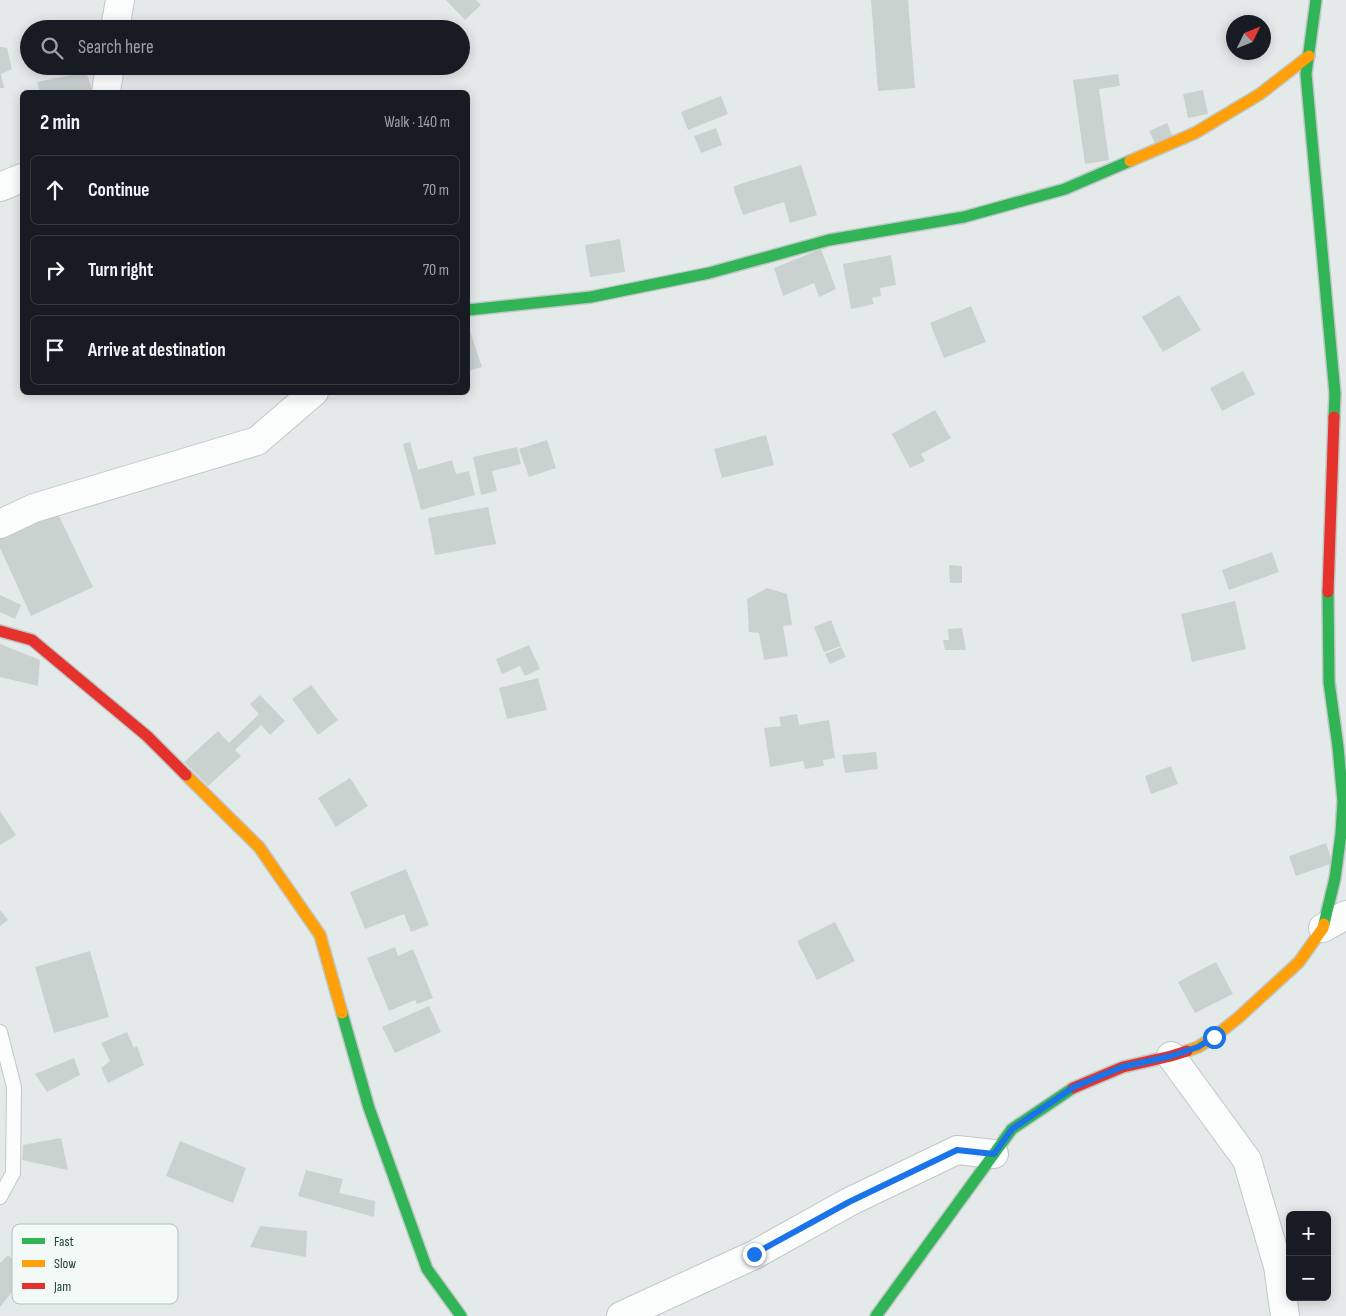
<!DOCTYPE html>
<meta charset="utf-8">
<style>
:root{--surface:#171b24;--page:#242831;--text:#f1f3f6;--muted:#9ea1a6;--line:#363941}
body{margin:0;font-family:"Sofia Sans Condensed",sans-serif;background:var(--page);color:var(--text)}
.controls{position:absolute;right:15px;bottom:15px;display:grid;overflow:hidden;border-radius:8px;box-shadow:0 2px 12px #0003}
.controls button{width:45px;height:45px;display:grid;place-items:center;padding:0;border:0;border-bottom:1px solid var(--line);background:var(--surface);color:var(--text);font:25px sans-serif}
.compass{position:absolute;left:1226px;top:15px;width:45px;height:45px;border-radius:50%;background:var(--surface);box-shadow:0 2px 12px #0003;rotate:47deg}
.stop{position:absolute;width:15px;height:15px;margin:-11px;border:4px solid #1a73e8;border-radius:50%;background:#fff}
.stop.end{background:#1a73e8;border-color:#fff;box-shadow:0 1px 5px #0008}
.list{margin:0;padding:0;list-style:none}
h2{display:flex;justify-content:space-between;align-items:center;height:65px;margin:0;padding:0 20px;font-size:21px}
h2 small{font-size:16px;font-weight:400;color:var(--muted)}
.list li{display:grid;grid-template-columns:32px 1fr auto;gap:15px;align-items:center;box-sizing:border-box;height:70px;margin:0 10px 10px;padding:0 10px;border:1px solid var(--line);border-radius:8px}
.list b{display:block;font-size:19px;white-space:nowrap}
.list em{font-size:16px;font-style:normal;color:var(--muted)}
.icon{flex:none;width:28px;height:28px;fill:none;stroke:currentColor;stroke-width:2;stroke-linecap:round;stroke-linejoin:round}
.map{position:relative;flex:none;width:1346px;height:1316px;overflow:hidden}
.search{position:absolute;background:var(--surface);box-shadow:0 2px 12px #0003;left:20px;top:20px;width:450px;height:55px;display:flex;align-items:center;gap:12px;box-sizing:border-box;padding:0 18px;border-radius:28px;color:var(--muted);font-size:19px}
.panel{position:absolute;background:var(--surface);box-shadow:0 2px 12px #0003;left:20px;top:90px;width:450px;height:305px;border-radius:8px}
.map>svg:first-child{display:block}
.building{fill:#cad2d0}
.lines{fill:none;stroke-linecap:round;stroke-linejoin:round}
.lane-casing{stroke:#c1c7c6;stroke-width:16}
.street-casing{stroke:#c1c7c6;stroke-width:30}
.fast-casing{stroke:#bfc8c6;stroke-width:14}
.slow-casing{stroke:#bfc8c6;stroke-width:14}
.jam-casing{stroke:#bfc8c6;stroke-width:14}
.lane{stroke:#fbfcfc;stroke-width:14}
.street{stroke:#fbfcfc;stroke-width:28}
.fast{stroke:#30b455;stroke-width:11}
.slow{stroke:#ff9f0a;stroke-width:11}
.jam{stroke:#e5322d;stroke-width:11}
.route{stroke:#1a73e8;stroke-width:6}
.key{fill:#f2f9f7;stroke:#b3c2bf;stroke-width:1}
.key-label{font-size:14px;fill:#1f403c}
</style>
<div class="map">
<svg width="1346" height="1316" viewBox="0 0 1346 1316">
<rect width="100%" height="100%" fill="#e4eae9"/>
<path class="building" d="M446 0H476L481 5 465 20Z
M871 0H908L915 88 878 91Z
M0 47 7 48 12 69 1 74 4 88H0Z
M86 72 93 92H40L37 82Z
M1118 74 1120 86 1099 89 1109 160 1085 164 1073 80Z
M1203 90 1208 114 1188 118 1183 94Z
M721 96 728 114 688 130 681 112Z
M1167 123 1173 137 1156 145 1149 131Z
M716 128 722 145 701 153 694 136Z
M801 165 817 215 790 223 784 202 743 215 734 190V186Z
M620 239 625 272 590 277 585 245Z
M821 249 836 289 819 297 814 283 783 296 774 268Z
M891 255 896 285 880 288 881 296 872 298 874 304 851 309 843 264Z
M1179 295 1201 330 1163 352 1142 317Z
M971 306 986 342 944 358 930 323Z
M470 331 482 367 468 371V332Z
M1243 371 1255 394 1222 411 1210 388Z
M935 410 951 438 921 454 925 461 910 468 892 434Z
M766 435 774 465 722 478 714 449Z
M547 440 556 468 529 477 519 449Z
M410 442 418 470 452 460 456 474 469 471 475 495 421 510 403 444Z
M517 447 521 464 492 471 497 491 481 495 473 457Z
M488 507 496 544 435 555 428 518Z
M57 512 93 587 31 616 0 548V539Z
M1272 552 1279 572 1229 590 1222 570Z
M949 565 962 566V583H950Z
M767 588 787 594 792 625 783 626 788 656 764 660 759 633 749 632 747 599Z
M0 595 21 605 15 619 0 612Z
M1235 601 1246 649 1192 662 1181 614Z
M831 620 841 646 824 652 814 627Z
M962 628 966 650H945L943 640H949L948 629Z
M0 644 40 660 38 686 0 677Z
M529 645 540 669 525 676 520 666 502 674 496 659Z
M841 647 846 657 830 664 825 654Z
M538 678 547 710 507 719 499 688Z
M311 685 338 720 318 735 292 699Z
M260 695 285 721 270 735 261 725 235 750 241 756 208 786 184 762 218 731 229 743 259 714 250 704Z
M797 714 799 725 829 720 835 758 823 760 824 766 805 769 803 761 770 767 764 728 781 726 779 717Z
M876 752 878 769 845 773 842 755Z
M1171 766 1178 784 1151 794 1145 776Z
M350 778 368 806 336 827 318 798Z
M0 811 16 835 0 845Z
M1326 843 1333 863 1296 876 1289 856Z
M406 869 429 925 411 932 404 914 365 929 350 892Z
M0 910 8 920 0 926Z
M835 922 855 961 817 980 797 941Z
M395 947 398 956 413 949 433 998 417 1004 415 1000 389 1011 367 958Z
M90 951 109 1017 54 1033 35 967Z
M1216 962 1233 994 1195 1013 1178 982Z
M429 1006 441 1032 395 1053 382 1027Z
M127 1032 134 1048 137 1046 144 1065 108 1083 101 1068 110 1061 101 1043Z
M74 1058 80 1075 47 1092 35 1074Z
M61 1138 68 1170 22 1160 23 1145Z
M180 1141 246 1168 233 1203 166 1176Z
M306 1170 343 1179 339 1193 375 1201 374 1217 298 1196Z
M260 1226 307 1231 306 1257 250 1247Z
M8 1255 27 1273 0 1307V1263Z"/>
<g class="lines">
<defs>
<path id="lane" d="M0 1032 14 1087 13 1173 0 1197"/>
<path id="street" d="M115 29 120 0
M106 92 110 66
M0 187 22 178
M0 524 34 508 257 441 314 392
M1323 928 1346 915
M1171 1056 1247 1160 1278 1266 1285 1316
M621 1316 754 1255 849 1202 957 1150 994 1154"/>
<path id="fast" d="M1316 0 1306 74 1335 394 1334 417
M468 310 591 297 709 273 829 240 964 217 1065 189 1130 161
M1324 924 1335 878 1341 834 1343 801 1338 747 1329 682 1328 592
M342 1013 369 1108 427 1269 461 1316
M876 1316 1012 1129 1073 1088"/>
<path id="slow" d="M1130 161 1195 133 1260 94 1309 56
M186 775 259 847 320 935 342 1013
M1187 1051 1198 1047 1214 1037 1238 1018 1299 962 1323 928 1324 924"/>
<path id="jam" d="M1328 592 1334 417
M0 631 32 640 147 736 186 775
M1073 1088 1123 1067 1171 1056 1187 1051"/>
</defs>
<use href="#lane" class="lane-casing"/>
<use href="#street" class="street-casing"/>
<use href="#fast" class="fast-casing"/>
<use href="#slow" class="slow-casing"/>
<use href="#jam" class="jam-casing"/>
<use href="#lane" class="lane"/>
<use href="#street" class="street"/>
<use href="#fast" class="fast"/>
<use href="#slow" class="slow"/>
<use href="#jam" class="jam"/>
</g>
<g class="lines">
<path class="route" d="M754 1254 849 1202 957 1150 994 1154 1012 1129 1074 1087 1122 1067 1171 1056 1198 1047 1214 1037"/>
</g>
<rect x="12" y="1224" width="166" height="80" rx="8" class="key"/>
<rect x="22" y="1238" width="23" height="6" fill="#30b455"/>
<rect x="22" y="1260" width="23" height="7" fill="#ff9f0a"/>
<rect x="22" y="1283" width="23" height="6" fill="#e5322d"/>
<g class="key-label">
<text x="54" y="1246">Fast</text>
<text x="54" y="1268">Slow</text>
<text x="54" y="1291">Jam</text>
</g>
</svg>
<div class="controls">
<button>+</button>
<button>−</button>
</div>
<svg class="compass" viewBox="-18 -18 36 36"><path d="M0-13l5 13h-10z" fill="#e53935"/><path d="M0 13l5-13h-10z" fill="#9ea1a6"/></svg>
<div class="stop" style="left:1214px;top:1037px"></div>
<div class="stop end" style="left:754px;top:1254px"></div>
<div class="search"><svg class="icon" aria-label="search" viewBox="0 0 24 24"><circle cx="10" cy="10" r="6"/><path d="M15 15l6 6"/></svg>Search here</div>
<section class="panel">
<h2>2 min<small>Walk · 140 m</small></h2>
<ul class="list">
<li><svg class="icon" aria-label="ahead" viewBox="0 0 24 24"><path d="M12 20V5M6 11l6-6 6 6"/></svg><div><b>Continue</b></div><em>70 m</em></li>
<li><svg class="icon" aria-label="right" viewBox="0 0 24 24"><path d="M7 20v-9h11M14 6l5 5-5 5"/></svg><div><b>Turn right</b></div><em>70 m</em></li>
<li><svg class="icon" aria-label="arrive" viewBox="0 0 24 24"><path d="M6 21V4h12l-3 4 3 4H6"/></svg><div><b>Arrive at destination</b></div></li>
</ul>
</section>
</div>
